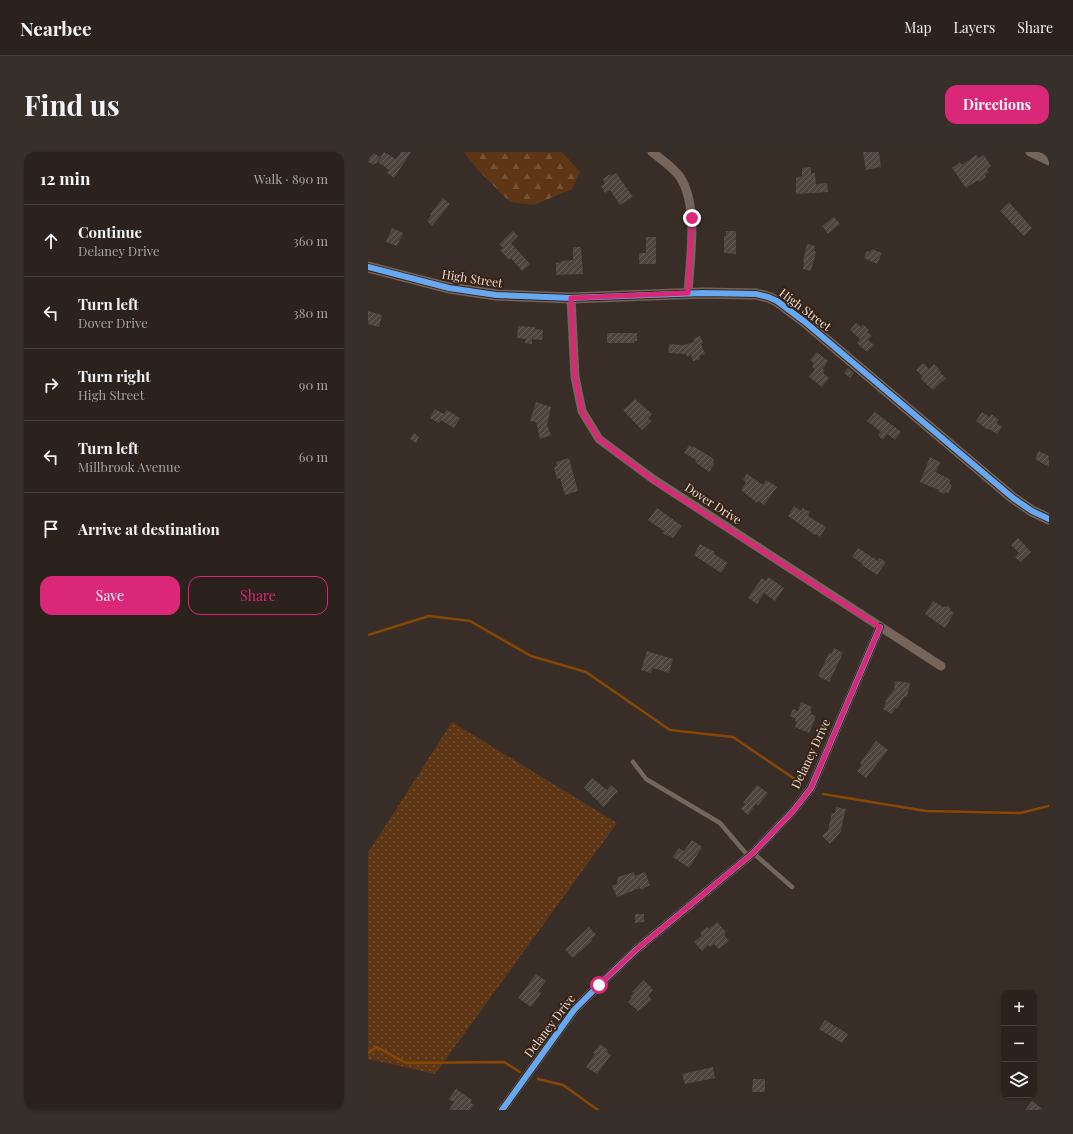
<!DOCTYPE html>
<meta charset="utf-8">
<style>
:root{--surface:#2b221d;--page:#372f2a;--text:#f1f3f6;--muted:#a6a4a4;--line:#473f3b;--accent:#db2777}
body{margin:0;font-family:"Playfair Display",serif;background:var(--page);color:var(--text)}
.controls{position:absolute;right:12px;bottom:12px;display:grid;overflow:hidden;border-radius:8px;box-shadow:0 1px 3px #0004}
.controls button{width:36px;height:36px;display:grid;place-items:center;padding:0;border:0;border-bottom:1px solid var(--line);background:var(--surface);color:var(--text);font:20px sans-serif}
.stop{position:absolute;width:12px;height:12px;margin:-9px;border:3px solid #db2777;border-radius:50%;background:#fff}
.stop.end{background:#db2777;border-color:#fff;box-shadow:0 1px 4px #0008}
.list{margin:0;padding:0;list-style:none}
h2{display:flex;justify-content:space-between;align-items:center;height:52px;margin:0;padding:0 16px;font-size:17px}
h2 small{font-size:13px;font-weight:400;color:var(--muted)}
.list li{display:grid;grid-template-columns:26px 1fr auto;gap:12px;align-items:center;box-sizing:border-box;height:72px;padding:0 16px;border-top:1px solid var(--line)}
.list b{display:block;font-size:15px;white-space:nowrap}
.list p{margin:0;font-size:13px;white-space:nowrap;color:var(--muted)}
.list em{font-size:13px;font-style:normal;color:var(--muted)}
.actions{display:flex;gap:8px;padding:12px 16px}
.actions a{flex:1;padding:9px 0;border:1px solid var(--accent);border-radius:12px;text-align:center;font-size:14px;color:var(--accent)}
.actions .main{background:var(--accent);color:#fff}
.icon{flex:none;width:22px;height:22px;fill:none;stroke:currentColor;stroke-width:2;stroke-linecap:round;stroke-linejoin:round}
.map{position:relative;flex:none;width:681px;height:958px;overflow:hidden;border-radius:12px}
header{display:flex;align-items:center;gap:24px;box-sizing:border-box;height:56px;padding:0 20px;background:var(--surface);border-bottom:1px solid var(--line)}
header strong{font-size:19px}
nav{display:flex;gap:22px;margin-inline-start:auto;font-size:14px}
.intro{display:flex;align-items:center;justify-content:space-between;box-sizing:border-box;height:96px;padding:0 24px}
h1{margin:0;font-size:28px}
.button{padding:10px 18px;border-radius:12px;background:var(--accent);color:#fff;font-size:14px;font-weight:700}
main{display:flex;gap:24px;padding:0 24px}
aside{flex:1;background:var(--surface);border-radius:12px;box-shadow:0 1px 3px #0004}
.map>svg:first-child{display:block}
.forest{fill:url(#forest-firs)}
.park{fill:url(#park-dots)}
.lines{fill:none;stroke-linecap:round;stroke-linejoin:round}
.stream{stroke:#884704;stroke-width:2.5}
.building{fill:url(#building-hatch)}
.service{stroke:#75655a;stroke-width:4.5}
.minor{stroke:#75655a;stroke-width:9}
.tertiary{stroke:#75655a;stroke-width:11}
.cycleway-casing{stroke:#372316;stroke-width:8}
.cycleway{stroke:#66a8f1;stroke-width:6}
.route{stroke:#db2777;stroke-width:5}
.labels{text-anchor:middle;stroke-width:4;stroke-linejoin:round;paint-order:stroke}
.street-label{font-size:12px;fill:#ebded5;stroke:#372316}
</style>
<header>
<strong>Nearbee</strong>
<nav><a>Map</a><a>Layers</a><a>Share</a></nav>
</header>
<div class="intro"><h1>Find us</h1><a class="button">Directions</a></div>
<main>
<aside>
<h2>12 min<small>Walk · 890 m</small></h2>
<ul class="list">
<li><svg class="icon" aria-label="ahead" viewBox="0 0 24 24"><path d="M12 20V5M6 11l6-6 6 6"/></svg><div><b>Continue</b><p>Delaney Drive</p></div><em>360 m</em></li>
<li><svg class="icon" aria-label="left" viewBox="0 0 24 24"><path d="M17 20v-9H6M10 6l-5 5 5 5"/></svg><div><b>Turn left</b><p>Dover Drive</p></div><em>380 m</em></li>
<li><svg class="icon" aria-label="right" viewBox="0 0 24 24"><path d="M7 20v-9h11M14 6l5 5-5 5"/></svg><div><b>Turn right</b><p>High Street</p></div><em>90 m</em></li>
<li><svg class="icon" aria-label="left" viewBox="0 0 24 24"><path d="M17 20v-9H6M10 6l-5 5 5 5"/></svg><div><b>Turn left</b><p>Millbrook Avenue</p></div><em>60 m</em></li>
<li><svg class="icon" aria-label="arrive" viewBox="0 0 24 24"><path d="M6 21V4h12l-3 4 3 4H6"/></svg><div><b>Arrive at destination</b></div></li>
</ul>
<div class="actions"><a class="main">Save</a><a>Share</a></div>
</aside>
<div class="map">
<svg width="681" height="958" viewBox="0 0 681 958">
<defs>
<pattern id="forest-firs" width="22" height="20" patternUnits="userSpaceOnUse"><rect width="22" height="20" fill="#5e3615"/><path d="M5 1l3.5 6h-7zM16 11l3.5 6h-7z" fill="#755336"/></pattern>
<pattern id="park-dots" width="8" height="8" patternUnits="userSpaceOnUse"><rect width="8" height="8" fill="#5e3615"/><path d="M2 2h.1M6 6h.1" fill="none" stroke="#755336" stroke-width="1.8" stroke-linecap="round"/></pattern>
<pattern id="building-hatch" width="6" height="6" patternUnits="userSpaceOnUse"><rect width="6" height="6" fill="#4e453f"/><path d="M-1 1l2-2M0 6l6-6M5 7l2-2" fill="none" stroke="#685f5a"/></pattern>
</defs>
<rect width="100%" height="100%" fill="#392e27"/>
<path class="forest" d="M96 0H194L212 20 204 37 166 53 142 50 110 18Z"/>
<path class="park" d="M84 570 249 671 67 922 0 907V701Z"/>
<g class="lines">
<path class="stream" d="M0 483 61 464 102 469 163 504 218 520 302 578 365 585 428 628
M455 642 558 659 652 661 681 654
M0 901 9 895 38 911 136 910 152 920
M170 927 195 933 230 958"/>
</g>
<path class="building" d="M4 0 12 5 8 12 7 11 5 13 0 10V7Z
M16 0 28 7 33 0H43L26 26 19 21 21 18 10 10Z
M495 0H511L513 15 498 18Z
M608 3 611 6 616 3 623 14 619 17 621 20 617 23 618 25 611 30 610 28 598 36 584 16 592 10 594 13Z
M443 15V21H447L448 32 459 31 460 40 428 42V26L434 24V16Z
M248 21 265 45 252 53 242 38 237 41 233 34 237 31 235 27 242 22 243 24Z
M75 46 82 52 64 74 59 69 63 63 62 62Z
M641 50 664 76 656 84 632 59Z
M466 65 472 72 460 82 454 74Z
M24 76 35 81 29 94 18 90Z
M145 79 150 84 143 91 162 112 154 119 143 106 141 108 132 98 135 96 131 92Z
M358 79H368V102L356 101V84H358Z
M278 85H288V112H271V101H278Z
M439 92 447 94 446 99 448 100 443 119 435 117 436 110 435 109Z
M205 95H213L215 122 188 123V111L193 110V109L205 108Z
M504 97 514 101 509 112 496 106 499 99 502 100Z
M0 159 14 163 11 175 0 172Z
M488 171 493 175 495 172 501 178 499 180 504 184 500 188 506 193 499 200 489 191 492 187 482 178Z
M150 174 167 175V177L175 178 174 188 164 187V192L157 191 158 187 149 186Z
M239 181H269V189H266V191H239Z
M332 184 335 191 333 192 337 202 331 204 332 207 325 209 323 203 319 205 318 202 300 201 301 192 316 193 326 190 325 187Z
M449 200 460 209 455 217 457 219 455 221 461 226 454 235 441 225 447 217 444 215 446 211 442 208Z
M555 211 561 217 566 212 573 220 572 221 578 226 565 238 553 227 555 225 548 218Z
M480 216 486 221 482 226 476 221Z
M267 247 284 262 280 266 283 269 274 278 255 258Z
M168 250 183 255 179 273 183 283 172 287 168 270 162 269Z
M67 257 76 262 79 258 92 266 86 276 73 268 71 271 62 266Z
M507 260 533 280 527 288 519 282 515 288 510 283 513 280 499 269Z
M614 260 621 265 623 262 631 268 628 271 634 275 629 282 621 277 620 278 608 269Z
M46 281 51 285 48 291 42 287Z
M321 293 325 296V294L346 307 345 311H347L341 320 327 310 328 308 316 301Z
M671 299 681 304V315L667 307Z
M562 305 572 310 568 320 583 328 581 331 584 333 580 342 577 340 576 342 570 339 571 338 552 330Z
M201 306 210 339 197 343 192 326 189 327 186 315 189 314 188 310Z
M379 322 395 333 398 328 409 335 396 353 390 349 389 351 373 338 378 331 375 328Z
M426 354 433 359 435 356 442 360 440 364 458 375 452 385 448 382 447 383 420 364Z
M289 356 314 374 305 386 301 383 300 384 294 381 296 379 280 368Z
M650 386 663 400 652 410 647 405 651 401 643 393Z
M332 392 347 400 346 402 360 411 353 421 326 403Z
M490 396 510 409 511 406 518 410 509 423 494 413 495 412 484 405Z
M400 425 416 436 407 449 396 441 389 452 380 446 394 426 398 429Z
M565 449 575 455 581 454 582 458 586 461 577 476 557 462Z
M466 496 475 501 461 530 450 524 461 501 463 502Z
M279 499 305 507 301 521 285 516 283 521 273 518Z
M527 529 542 531 539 545 537 544 529 557 527 556 524 562 515 557 518 550 517 549 526 537Z
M433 550 444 555 442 559 444 560 443 562 448 564 441 581 427 575 429 570 427 569 428 567 422 564 425 557 430 559Z
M508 589 520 598 498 626 489 619 494 613 492 611Z
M224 626 239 638 243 633 250 639 236 655 216 636Z
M389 633 400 641 390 654 388 652 380 663 373 657 377 652 375 651Z
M468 655 478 657 472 681 462 692 454 684 460 678 464 661H467Z
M324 688 334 695 321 716 305 705 311 696 316 699Z
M266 720 267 724 277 720 282 733 273 738 272 736 249 745 244 734 249 732 250 725Z
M267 762H276V770L267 771Z
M349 770 358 780 356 783 361 789 351 797 346 792 342 795 340 793 334 799 326 790 334 783 332 781 339 775 341 777Z
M221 775 228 783 223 787 224 789 205 806 197 798Z
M168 822 178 829 170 839 173 841 163 855 150 846Z
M276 828 285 838 280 844 284 848 270 859 260 850 264 846 262 845 266 841 264 840Z
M457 868 480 882 474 891 451 877Z
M232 892 240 898 239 900 243 903 229 922 218 915 227 902 225 901Z
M345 915 347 926 317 932 314 922Z
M385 927H397V940H384Z
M88 937 104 948 103 951 106 953 102 958H81L86 950 81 947Z
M664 949 676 958H657Z"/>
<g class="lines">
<path class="service" d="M265 610 278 627 352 671 381 705
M385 701 424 735"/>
<path class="minor" d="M284 0C293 7 306 16 312 25 331 54 322 107 320 141
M662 0 681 9
M203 146 207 225 214 259 231 287 285 327 573 514
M134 958 206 858 231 833 269 797 385 701 425 659 443 636 512 475"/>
<path class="tertiary" d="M0 115 81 136 128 143 203 146 335 141 388 142 400 145 409 149 437 170 645 346 664 359 681 367"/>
<defs>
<path id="cycleway" d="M0 115 81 136 128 143 203 146 335 141 388 142 400 145 409 149 437 170 645 346 664 359 681 367
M134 958 206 858 231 833 269 797 385 701 425 659 443 636 512 475"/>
</defs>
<use href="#cycleway" class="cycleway-casing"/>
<use href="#cycleway" class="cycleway"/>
</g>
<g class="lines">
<path class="route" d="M231 833 269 797 385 701 425 659 443 636 512 475 285 328 231 287 214 260 207 225 203 146 320 141 324 66"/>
</g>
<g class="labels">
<g class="street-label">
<text transform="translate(104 127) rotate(9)" y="4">High Street</text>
<text transform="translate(437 158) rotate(37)" y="4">High Street</text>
<text transform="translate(345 352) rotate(33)" y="4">Dover Drive</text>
<text transform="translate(443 602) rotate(-65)" y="4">Delaney Drive</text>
<text transform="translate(182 874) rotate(-53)" y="4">Delaney Drive</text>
</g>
</g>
</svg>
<div class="controls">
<button>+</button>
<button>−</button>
<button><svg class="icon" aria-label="layers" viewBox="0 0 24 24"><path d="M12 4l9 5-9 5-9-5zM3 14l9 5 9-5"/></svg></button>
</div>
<div class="stop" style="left:231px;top:833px"></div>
<div class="stop end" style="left:324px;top:66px"></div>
</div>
</main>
